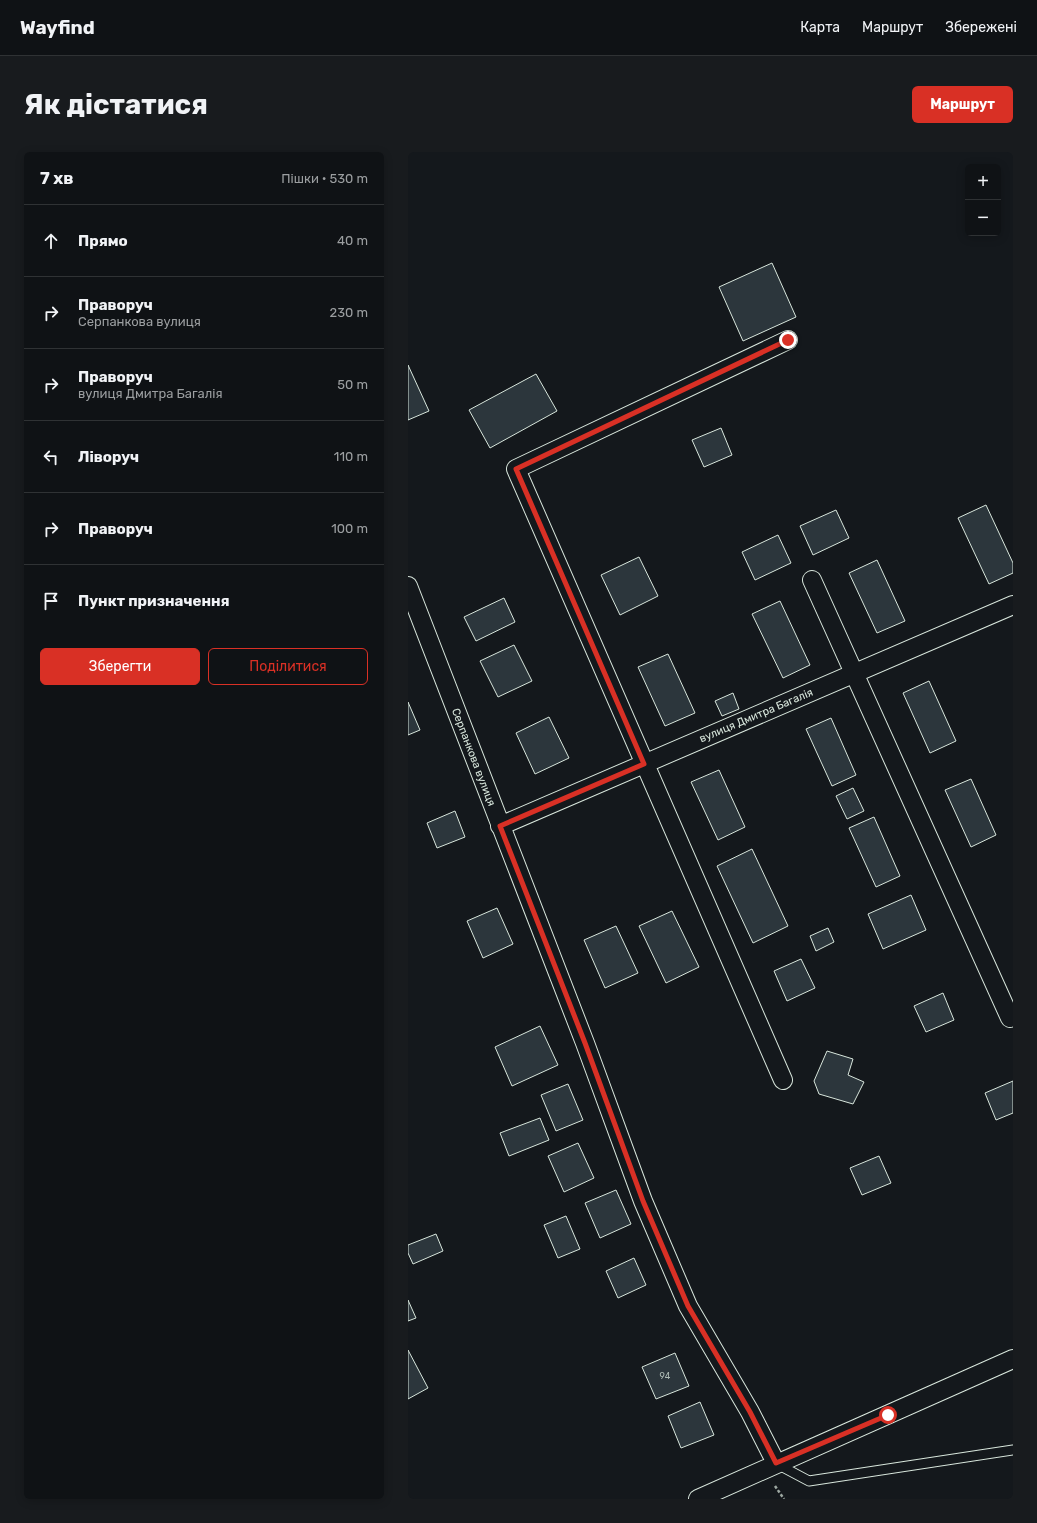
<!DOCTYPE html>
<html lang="uk">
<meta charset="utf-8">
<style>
:root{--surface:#0f1215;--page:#181b1e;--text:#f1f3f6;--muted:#9b9ea0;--line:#2f3234;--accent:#d93025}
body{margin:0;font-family:Rubik,sans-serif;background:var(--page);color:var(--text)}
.controls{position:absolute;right:12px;top:12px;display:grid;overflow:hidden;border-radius:6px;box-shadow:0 2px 10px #0003}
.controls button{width:36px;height:36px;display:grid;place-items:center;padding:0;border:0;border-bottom:1px solid var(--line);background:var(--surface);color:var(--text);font:20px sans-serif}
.stop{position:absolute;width:12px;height:12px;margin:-9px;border:3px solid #d93025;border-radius:50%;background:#fff}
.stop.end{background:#d93025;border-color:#fff;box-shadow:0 1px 4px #0008}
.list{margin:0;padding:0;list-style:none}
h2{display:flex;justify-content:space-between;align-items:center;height:52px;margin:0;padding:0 16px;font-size:17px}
h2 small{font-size:13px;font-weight:400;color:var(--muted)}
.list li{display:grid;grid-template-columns:26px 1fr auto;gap:12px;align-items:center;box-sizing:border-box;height:72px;padding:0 16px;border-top:1px solid var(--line)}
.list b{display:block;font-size:15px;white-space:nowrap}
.list p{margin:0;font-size:13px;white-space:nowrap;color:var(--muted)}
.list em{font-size:13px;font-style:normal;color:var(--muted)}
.actions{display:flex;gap:8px;padding:12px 16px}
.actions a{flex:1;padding:9px 0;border:1px solid var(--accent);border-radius:6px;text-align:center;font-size:14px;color:var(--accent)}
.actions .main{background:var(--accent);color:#fff}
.icon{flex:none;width:22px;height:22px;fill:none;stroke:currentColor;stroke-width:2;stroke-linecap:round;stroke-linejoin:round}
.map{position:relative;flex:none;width:605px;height:1347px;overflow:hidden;border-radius:6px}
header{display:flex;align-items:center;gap:24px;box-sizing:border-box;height:56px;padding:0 20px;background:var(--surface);border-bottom:1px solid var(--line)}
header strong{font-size:19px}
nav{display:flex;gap:22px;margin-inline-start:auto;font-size:14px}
.intro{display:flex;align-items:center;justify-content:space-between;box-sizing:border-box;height:96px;padding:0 24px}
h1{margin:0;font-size:28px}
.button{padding:10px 18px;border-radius:6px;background:var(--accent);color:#fff;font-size:14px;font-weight:700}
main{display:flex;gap:24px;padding:0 24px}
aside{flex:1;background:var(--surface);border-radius:6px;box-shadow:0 2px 10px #0003}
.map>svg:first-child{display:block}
.building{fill:#2c363c;stroke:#d8e6dc}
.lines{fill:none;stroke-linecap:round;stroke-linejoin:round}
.service-casing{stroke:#d8e6dc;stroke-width:11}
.minor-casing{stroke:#d8e6dc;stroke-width:20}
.path{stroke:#9da8a2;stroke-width:2.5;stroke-dasharray:3 2;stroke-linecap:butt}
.service{stroke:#14181c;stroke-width:9}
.minor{stroke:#14181c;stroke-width:18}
.route{stroke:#d93025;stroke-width:5}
.labels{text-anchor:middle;stroke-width:3;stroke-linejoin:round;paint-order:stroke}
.number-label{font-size:9px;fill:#adbab4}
.street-label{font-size:11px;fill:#d8e6dc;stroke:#14181c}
</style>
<header>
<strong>Wayfind</strong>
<nav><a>Карта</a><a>Маршрут</a><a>Збережені</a></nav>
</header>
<div class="intro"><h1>Як дістатися</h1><a class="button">Маршрут</a></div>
<main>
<aside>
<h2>7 хв<small>Пішки · 530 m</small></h2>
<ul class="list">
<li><svg class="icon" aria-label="ahead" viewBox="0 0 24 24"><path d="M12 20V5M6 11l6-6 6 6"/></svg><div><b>Прямо</b></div><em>40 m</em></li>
<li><svg class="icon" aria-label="right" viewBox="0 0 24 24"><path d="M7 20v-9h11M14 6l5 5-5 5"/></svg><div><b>Праворуч</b><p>Серпанкова вулиця</p></div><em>230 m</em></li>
<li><svg class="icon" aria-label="right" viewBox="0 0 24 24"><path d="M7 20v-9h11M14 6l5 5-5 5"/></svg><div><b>Праворуч</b><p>вулиця Дмитра Багалія</p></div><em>50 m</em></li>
<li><svg class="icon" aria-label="left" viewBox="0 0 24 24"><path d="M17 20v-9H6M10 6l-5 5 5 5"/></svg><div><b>Ліворуч</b></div><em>110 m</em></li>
<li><svg class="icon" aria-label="right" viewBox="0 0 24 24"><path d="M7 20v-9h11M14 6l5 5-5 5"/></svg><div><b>Праворуч</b></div><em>100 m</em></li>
<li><svg class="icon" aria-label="arrive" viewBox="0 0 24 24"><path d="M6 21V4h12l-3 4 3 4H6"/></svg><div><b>Пункт призначення</b></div></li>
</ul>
<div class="actions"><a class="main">Зберегти</a><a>Поділитися</a></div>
</aside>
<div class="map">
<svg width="605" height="1347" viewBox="0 0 605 1347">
<rect width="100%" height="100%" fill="#14181c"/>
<path class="building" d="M364 111 388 165 335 189 311 135Z
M0 213 21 259 0 268Z
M128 222 149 259 82 296 61 258Z
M313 276 324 303 296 315 284 288Z
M578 353 605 411V421L581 432 550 366Z
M428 358 441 386 405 403 392 374Z
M370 383 383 411 347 428 334 400Z
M231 405 250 444 212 463 193 423Z
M469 408 497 469 469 481 441 421Z
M96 446 107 470 68 489 56 465Z
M372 449 402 513 375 526 344 462Z
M106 493 124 529 90 545 72 509Z
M260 502 287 561 257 574 230 515Z
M521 529 548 589 522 601 495 541Z
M325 541 331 557 314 564 307 549Z
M0 550 12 578 0 583Z
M141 565 161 606 127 622 108 581Z
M423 566 448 623 424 634 398 577Z
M311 618 337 675 310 688 283 630Z
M563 627 588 683 563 695 537 638Z
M445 636 456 659 439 667 428 644Z
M47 659 57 685 29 696 19 671Z
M466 665 492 724 468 735 441 676Z
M344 697 380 774 345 791 309 714Z
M503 743 518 778 475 797 460 762Z
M89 756 105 792 75 806 59 769Z
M264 759 291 815 258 831 231 774Z
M208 774 230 821 197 836 176 788Z
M420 776 426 790 408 799 402 784Z
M393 807 407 836 379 849 366 819Z
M535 841 546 868 518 880 506 854Z
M132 874 150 913 104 934 87 895Z
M419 899 445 907 440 923 456 930 445 952 411 942 406 929Z
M605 929V961L588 968 577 941Z
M160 932 175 968 148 979 133 943Z
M132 966 141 988 101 1004 92 981Z
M170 991 186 1026 156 1040 140 1004Z
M471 1004 483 1031 454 1043 442 1016Z
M208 1038 223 1072 192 1086 177 1051Z
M158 1064 172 1097 150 1106 136 1073Z
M28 1082 35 1099 5 1112 0 1101V1093Z
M226 1106 238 1133 210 1146 198 1119Z
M0 1148 8 1166 0 1169Z
M0 1198 20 1236 0 1247Z
M267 1201 281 1234 248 1247 234 1215Z
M292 1250 306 1283 273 1296 260 1264Z"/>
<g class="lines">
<defs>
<path id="service" d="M369 1312 401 1329 605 1298"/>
<path id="minor" d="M404 428 602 866
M0 434 177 891 235 1049 280 1154 342 1260 368 1311
M92 674 605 453
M375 928 108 317 380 188
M290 1347 605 1207"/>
</defs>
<use href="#service" class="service-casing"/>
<use href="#minor" class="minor-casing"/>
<path class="path" d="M367 1334 376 1347"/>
<use href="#service" class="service"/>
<use href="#minor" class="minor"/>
</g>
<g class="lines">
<path class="route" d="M380 188 108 317 236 612 92 674 177 891 235 1049 280 1154 342 1260 368 1311 480 1263"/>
</g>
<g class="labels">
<g class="number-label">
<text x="257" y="1227">94</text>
</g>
<g class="street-label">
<text transform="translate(348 563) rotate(-23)" y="4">вулиця Дмитра Багалія</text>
<text transform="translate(66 605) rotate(69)" y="4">Серпанкова вулиця</text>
</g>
</g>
</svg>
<div class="controls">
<button>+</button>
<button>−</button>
</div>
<div class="stop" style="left:480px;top:1263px"></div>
<div class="stop end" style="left:380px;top:188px"></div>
</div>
</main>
